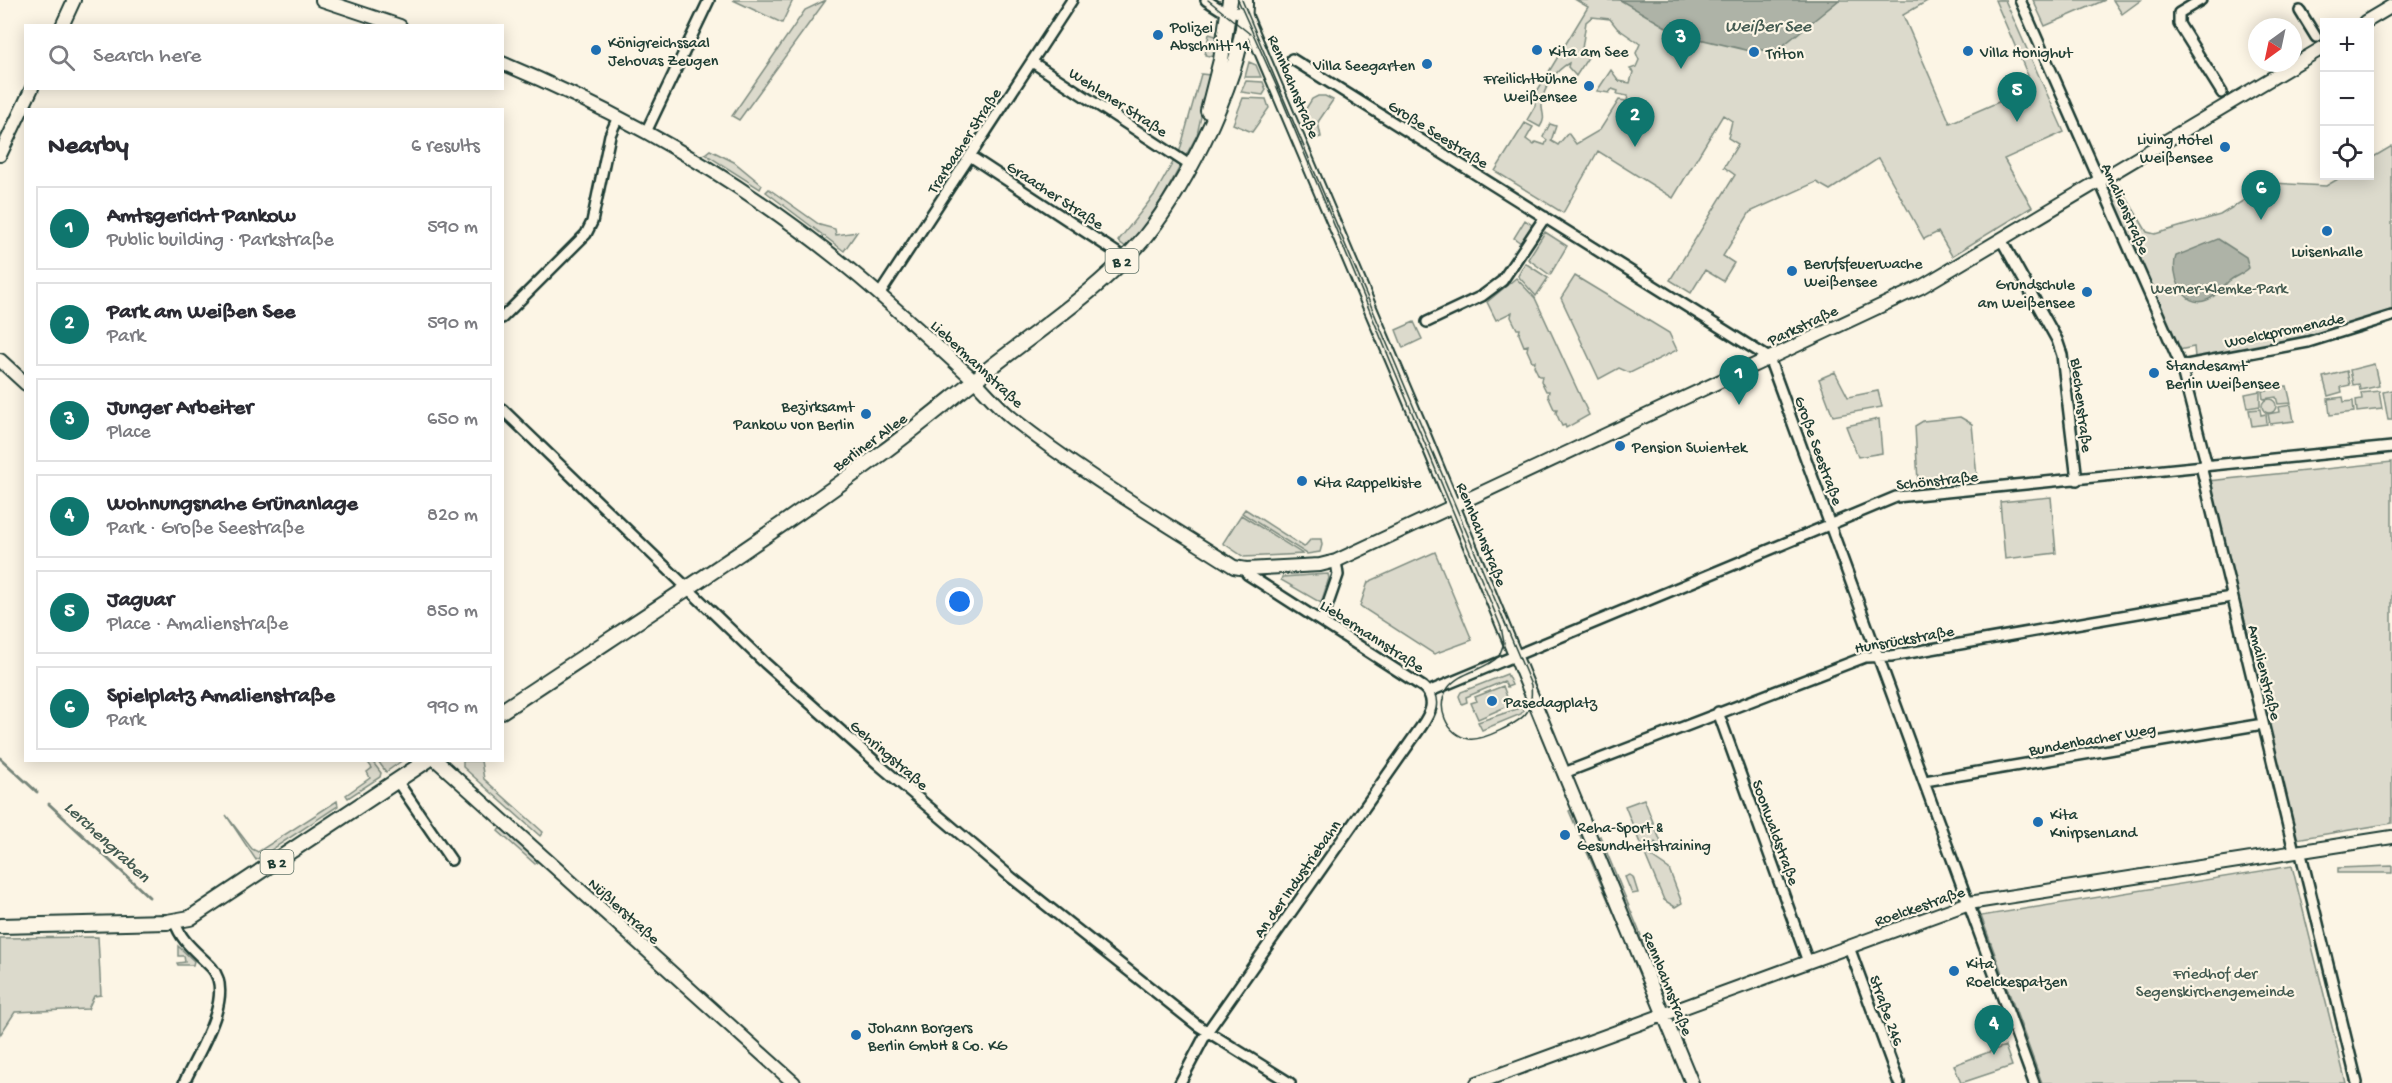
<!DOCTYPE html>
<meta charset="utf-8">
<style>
:root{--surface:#fff;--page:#f2f2f3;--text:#2b2b33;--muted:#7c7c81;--line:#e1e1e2;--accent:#0f766e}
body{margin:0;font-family:"Gochi Hand",sans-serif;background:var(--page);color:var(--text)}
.controls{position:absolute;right:18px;top:18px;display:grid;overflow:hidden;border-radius:0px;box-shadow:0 3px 15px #0003}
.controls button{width:54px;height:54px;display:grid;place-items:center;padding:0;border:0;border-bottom:2px solid var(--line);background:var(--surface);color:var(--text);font:30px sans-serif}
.compass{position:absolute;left:2248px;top:18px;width:54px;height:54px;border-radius:50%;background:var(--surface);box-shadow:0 3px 15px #0003;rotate:213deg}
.you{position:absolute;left:960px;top:602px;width:21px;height:21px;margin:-15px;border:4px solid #fff;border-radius:50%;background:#1a73e8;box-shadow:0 0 0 9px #1a73e833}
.badge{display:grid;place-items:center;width:39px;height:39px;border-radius:50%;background:var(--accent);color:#fff;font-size:20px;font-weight:700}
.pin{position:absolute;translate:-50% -50px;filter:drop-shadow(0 2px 3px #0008)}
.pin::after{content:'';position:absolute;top:32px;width:21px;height:18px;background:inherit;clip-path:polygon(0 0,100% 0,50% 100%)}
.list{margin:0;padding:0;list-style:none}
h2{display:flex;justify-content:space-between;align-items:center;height:78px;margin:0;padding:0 24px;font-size:26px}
h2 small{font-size:20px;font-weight:400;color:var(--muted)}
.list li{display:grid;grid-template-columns:39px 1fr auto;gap:18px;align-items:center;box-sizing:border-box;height:84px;margin:0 12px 12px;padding:0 12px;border:2px solid var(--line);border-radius:0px}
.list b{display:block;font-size:22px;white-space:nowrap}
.list p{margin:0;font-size:20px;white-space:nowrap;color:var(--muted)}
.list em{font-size:20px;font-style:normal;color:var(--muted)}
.icon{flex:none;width:33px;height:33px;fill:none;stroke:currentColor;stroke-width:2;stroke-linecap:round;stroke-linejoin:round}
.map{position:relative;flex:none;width:2392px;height:1083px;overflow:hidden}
.search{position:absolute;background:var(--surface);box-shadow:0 3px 15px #0003;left:24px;top:24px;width:480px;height:66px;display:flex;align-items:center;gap:15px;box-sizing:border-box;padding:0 21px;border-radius:0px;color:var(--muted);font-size:22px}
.panel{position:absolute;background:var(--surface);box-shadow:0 3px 15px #0003;left:24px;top:108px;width:480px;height:654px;border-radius:0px}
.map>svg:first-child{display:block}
.green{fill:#dcdacc;stroke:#7e8c80;stroke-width:1.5}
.water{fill:#aeb3a7;stroke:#758479;stroke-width:1.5}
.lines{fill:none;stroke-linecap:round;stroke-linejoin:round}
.stream{stroke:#758479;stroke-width:3}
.street-casing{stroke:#1f3d34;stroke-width:14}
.secondary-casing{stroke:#1f3d34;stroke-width:16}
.primary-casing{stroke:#1f3d34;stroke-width:18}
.street{stroke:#fcf5e5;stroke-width:9}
.secondary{stroke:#fcf5e5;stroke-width:12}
.primary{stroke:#fcf5e5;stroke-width:14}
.tram{stroke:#1f3d34;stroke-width:1.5}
.poi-dot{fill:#1f6fb2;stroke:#fcf5e5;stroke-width:2}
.labels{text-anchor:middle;stroke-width:4.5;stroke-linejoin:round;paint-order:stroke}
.shield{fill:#fcf5e5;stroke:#617469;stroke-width:1.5}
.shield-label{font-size:15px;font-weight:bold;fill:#1f3d34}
.poi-label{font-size:16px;fill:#1f3d34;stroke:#fcf5e5;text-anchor:start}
.street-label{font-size:16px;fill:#1f3d34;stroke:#fcf5e5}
.park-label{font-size:16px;fill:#455c52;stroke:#fcf5e5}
.water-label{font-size:18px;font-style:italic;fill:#435a51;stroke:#fcf5e5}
</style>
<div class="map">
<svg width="2392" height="1083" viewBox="0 0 2392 1083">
<rect width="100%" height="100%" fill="#fcf5e5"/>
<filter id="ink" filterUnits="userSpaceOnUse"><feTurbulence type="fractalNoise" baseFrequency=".0167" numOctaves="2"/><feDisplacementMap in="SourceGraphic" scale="12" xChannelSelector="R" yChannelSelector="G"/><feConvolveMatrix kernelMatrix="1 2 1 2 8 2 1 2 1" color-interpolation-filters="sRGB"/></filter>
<g filter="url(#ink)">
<path class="green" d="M733 0H793L782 23Z
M826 0 739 120 732 116 805 10Z
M1576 0H1929L1903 15 1950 123 2033 87 1995 0H2005L2064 132 2004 159 2032 207 1952 256 1938 232 1924 239 1879 158 1830 190 1816 182 1750 212 1723 256 1734 263 1723 281 1705 270 1691 293 1670 280 1735 175 1724 167 1738 144 1728 138 1732 121 1723 115 1673 198 1598 151 1563 213 1495 171 1525 123 1533 127 1526 139 1534 145 1536 142 1545 145 1547 140 1543 137 1550 124 1556 126 1551 141 1558 145 1568 133 1576 144 1600 130 1619 100 1627 101 1628 96 1617 94 1618 91 1612 89 1609 93 1597 91 1611 70 1619 81 1630 83 1633 72 1630 69 1636 67 1639 60 1636 53 1640 44 1617 28 1610 19 1592 17 1586 22 1582 49 1587 50 1589 56 1576 76 1568 67 1569 63C1556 70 1543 88 1542 103 1541 113 1547 117 1540 127L1527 120 1535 106 1536 93 1588 7Z
M2033 0H2105L2045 26Z
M2113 0H2141L2122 14Z
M1209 34 1216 36 1214 57 1205 55Z
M1249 62 1256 65 1261 77H1245Z
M1201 74 1210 75 1197 135 1153 216 1127 248 1118 241 1155 194 1180 150Z
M1246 81 1263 82 1266 90 1263 95 1241 92Z
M1318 96H1325L1333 100 1318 122 1321 137 1317 138 1305 110 1312 99Z
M1243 98 1266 99 1269 108 1252 132 1233 124Z
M2392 146V310C2328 333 2263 348 2195 357L2194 347 2179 350 2109 191 2119 185 2147 232 2155 234 2220 215 2272 183 2326 186 2343 176H2370V159Z
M710 150 734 162 762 185 760 189 705 154Z
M769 189 820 225 835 229 836 235 857 232 844 251 766 192Z
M1525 220 1532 225 1521 243 1514 238Z
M1545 232 1567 246 1550 275 1528 259Z
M1525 263 1548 278 1536 296 1518 276Z
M1575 276 1669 333 1677 350 1630 373 1619 368 1599 379 1561 298Z
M1516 278 1535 298 1589 415 1566 428 1565 425 1562 426 1556 413 1557 409H1554L1548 396 1549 391H1546L1541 381 1542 376H1539L1534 366 1535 361H1532L1527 350 1528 345 1524 346 1519 334 1520 329H1517L1511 317 1512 312 1496 320 1487 302Z
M1414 322 1422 339 1403 348 1396 330Z
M2374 364 2379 386 2360 390 2359 384 2353 385 2350 370Z
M2347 371 2350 385 2341 387 2342 392 2328 396 2323 377Z
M1835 372 1848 397 1878 391 1882 407 1833 416 1819 379Z
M2287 386 2291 403 2278 404 2276 397 2263 399 2262 391Z
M2392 390V420H2388L2383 392Z
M2260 391V406L2248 408 2245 394Z
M2379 391 2382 409 2357 412 2356 400 2362 399 2361 393Z
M2343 397 2344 402 2353 401 2354 412 2330 415 2328 399Z
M2262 406a7 7 0 1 1 14 0a7 7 0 1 1-14 0Z
M2291 405 2294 421 2270 424 2268 414 2279 412 2278 407Z
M2260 409 2261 415 2266 414 2267 424 2252 426 2249 410Z
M1960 417 1972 424 1977 478 1918 483 1915 426 1923 421Z
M1879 419 1882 453 1858 457 1846 426Z
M2392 462V823L2296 839 2208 481Z
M2051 497 2056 553 2005 559 2000 502Z
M1245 509 1304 547 1311 539H1321L1322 545 1320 552 1307 554 1242 513Z
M1241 515 1303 554 1244 557 1223 543Z
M1435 552 1472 640 1434 654 1360 606 1368 582Z
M1328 574 1329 578 1321 603 1281 580 1282 577Z
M1507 674 1512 685 1507 687 1504 681 1466 697 1467 702 1462 704 1459 696 1461 692Z
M1503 686 1510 705 1478 719 1471 703 1477 701 1475 697Z
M1520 703 1523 711 1521 714 1482 730 1478 722 1517 709 1516 705Z
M403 760 386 772 378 761V760Z
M367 761H372L381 773 380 777 348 798 346 795 370 778 367 772 372 768Z
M463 761H481L484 779 543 832 540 836 463 767Z
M1644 799 1664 850 1655 842 1650 849 1642 848 1625 806Z
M337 801 338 806 256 860 226 815 252 849 258 852Z
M1571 810 1632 955 1569 811Z
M500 828 539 860 535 864 498 831Z
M1600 836 1663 989 1661 990 1598 837Z
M1644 852 1669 869 1682 903 1675 907 1664 900Z
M2292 866 2346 1083H2042L1981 916Z
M2392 866V873H2338V868Z
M1630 875 1633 877 1638 893 1632 894 1625 877Z
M98 937 101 995 94 996 88 1009 15 1012 0 1035V938Z
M178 946 194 961 193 965H178L177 963 185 962 184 956H178Z
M2005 1046 2012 1066 1961 1083 1954 1065Z"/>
<path class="water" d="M1620 0H1839L1775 52 1756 49 1755 52 1678 34Z
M2218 239 2246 257 2249 268C2243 274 2235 276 2229 281 2222 287 2216 297 2207 300 2182 310 2170 272 2176 256Z"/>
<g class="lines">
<path class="stream" d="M0 758 37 792
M49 804 149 897"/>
<defs>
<path id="street" d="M1206 0 1220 9 1245 14
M2020 0 2181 366 2207 466
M2201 0 2179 13V24L2222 93
M2300 11 2316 37
M1292 59 1769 358 2034 1083
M1032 62 1191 166
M646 132 709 0
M970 156 1125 258
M2002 241 2057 340 2062 355 2077 480
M879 295 1072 0
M502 318 586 234 592 222 610 135 618 117
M1427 322 1482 296 1502 281 1545 217
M2181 366 2308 342 2392 316
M502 409 765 663 878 764 1012 878 1197 1025 1290 1083
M2201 466 2294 851
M1322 621 1338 575 1336 561
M1428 692 1896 497 2392 447
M1718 712 1808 962
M1564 773 1865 657 1891 656 2231 597
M397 781 451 860
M1925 781 2263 724
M2300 850 2357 1083
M175 922C181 942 198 953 212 968 236 996 197 1054 184 1083
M1849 947 1899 1083
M1180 1083 1207 1032 1421 727C1430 714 1438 700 1423 687L1247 574 1246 569"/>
<path id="secondary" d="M322 0 400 26
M1245 14 1424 435 1692 1083
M2365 22 2392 6
M62 26 74 0
M502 63C631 117 752 187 859 277 898 310 936 345 974 380 987 393 998 407 1012 418 1082 474 1159 519 1234 567L1246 569 1320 565 1336 561 1921 287 2324 47
M0 155 32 88
M0 360 26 384
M436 760 794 1083
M1477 1083 1969 903 2392 837"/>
<path id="primary" d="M1208 111 1221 60 1230 0
M502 711C629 626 759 544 882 453 919 426 954 396 990 368 1041 328 1103 287 1145 237 1187 185 1247 67 1245 0
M0 926 167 922 190 918 428 760"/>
</defs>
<use href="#street" class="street-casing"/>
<use href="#secondary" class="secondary-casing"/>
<use href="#primary" class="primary-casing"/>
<use href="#street" class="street"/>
<use href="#secondary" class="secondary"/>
<use href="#primary" class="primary"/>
<path class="tram" d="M1208 0 1250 34
M1238 0 1276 85 1501 627 1504 643 1499 656C1485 671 1460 671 1448 688 1435 707 1446 734 1469 739 1482 741 1520 723 1527 712 1532 704 1532 695 1531 685L1242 0"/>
</g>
</g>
<g class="poi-dot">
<circle cx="1158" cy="35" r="6"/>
<circle cx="596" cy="50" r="6"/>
<circle cx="1537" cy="50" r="6"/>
<circle cx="1968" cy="51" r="6"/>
<circle cx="1754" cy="52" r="6"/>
<circle cx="1427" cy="64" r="6"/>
<circle cx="1589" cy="86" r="6"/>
<circle cx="2225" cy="147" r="6"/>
<circle cx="2327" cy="231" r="6"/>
<circle cx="1792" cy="271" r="6"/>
<circle cx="2087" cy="292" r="6"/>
<circle cx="2154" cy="373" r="6"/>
<circle cx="866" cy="414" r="6"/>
<circle cx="1620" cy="446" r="6"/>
<circle cx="1302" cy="481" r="6"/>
<circle cx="1492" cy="701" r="6"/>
<circle cx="2038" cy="822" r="6"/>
<circle cx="1565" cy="835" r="6"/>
<circle cx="1954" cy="971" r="6"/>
<circle cx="856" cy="1035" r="6"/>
</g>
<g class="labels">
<g class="shield">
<rect x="1105.5" y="249" width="33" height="24" rx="4.5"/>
<rect x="260.5" y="850" width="33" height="24" rx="4.5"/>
</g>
<g class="shield-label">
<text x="1122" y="266">B 2</text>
<text x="277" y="867">B 2</text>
</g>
<g class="poi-label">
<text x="1170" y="32">Polizei<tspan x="1170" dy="18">Abschnitt 14</tspan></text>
<text x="608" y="47">Königreichssaal<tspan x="608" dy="18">Jehovas Zeugen</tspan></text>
<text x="1549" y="56">Kita am See</text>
<text x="1980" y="57">Villa Honighut</text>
<text x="1766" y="58">Triton</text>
<text x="1415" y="70" text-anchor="end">Villa Seegarten</text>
<text x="1577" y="83" text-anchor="end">Freilichtbühne<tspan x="1577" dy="18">Weißensee</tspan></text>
<text x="2213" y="144" text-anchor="end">Living Hotel<tspan x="2213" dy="18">Weißensee</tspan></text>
<text x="2327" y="256" text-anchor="middle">Luisenhalle</text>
<text x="1804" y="268">Berufsfeuerwache<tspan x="1804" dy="18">Weißensee</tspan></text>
<text x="2075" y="289" text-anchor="end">Grundschule<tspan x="2075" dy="18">am Weißensee</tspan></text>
<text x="2166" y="370">Standesamt<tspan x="2166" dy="18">Berlin Weißensee</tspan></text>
<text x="854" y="411" text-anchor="end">Bezirksamt<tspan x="854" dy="18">Pankow von Berlin</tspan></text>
<text x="1632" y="452">Pension Swientek</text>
<text x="1314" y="487">Kita Rappelkiste</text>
<text x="1504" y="707">Pasedagplatz</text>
<text x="2050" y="819">Kita<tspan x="2050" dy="18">KnirpsenLand</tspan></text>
<text x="1577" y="832">Reha-Sport &amp;<tspan x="1577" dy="18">Gesundheitstraining</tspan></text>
<text x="1966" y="968">Kita<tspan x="1966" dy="18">Roelckespatzen</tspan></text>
<text x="868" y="1032">Johann Borgers<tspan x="868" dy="18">Berlin GmbH &amp; Co. KG</tspan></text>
</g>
<g class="street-label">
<text transform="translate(1295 86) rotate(67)" y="6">Rennbahnstraße</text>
<text transform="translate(1119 101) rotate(33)" y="6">Wehlener Straße</text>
<text transform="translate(1439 133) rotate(32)" y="6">Große Seestraße</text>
<text transform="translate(963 140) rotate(-57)" y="6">Trarbacher Straße</text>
<text transform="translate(1056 194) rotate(33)" y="6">Graacher Straße</text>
<text transform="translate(2127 208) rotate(66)" y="6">Amalienstraße</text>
<text transform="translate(1802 324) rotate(-25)" y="6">Parkstraße</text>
<text transform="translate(2284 329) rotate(-12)" y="6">Woelckpromenade</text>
<text transform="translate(978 363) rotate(43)" y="6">Liebermannstraße</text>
<text transform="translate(2083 405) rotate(83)" y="6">Blechenstraße</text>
<text transform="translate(869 441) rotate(-36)" y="6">Berliner Allee</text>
<text transform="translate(1820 450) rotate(70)" y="6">Große Seestraße</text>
<text transform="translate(1937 479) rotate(-6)" y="6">Schönstraße</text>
<text transform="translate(1483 534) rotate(68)" y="6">Rennbahnstraße</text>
<text transform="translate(1373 635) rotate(33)" y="6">Liebermannstraße</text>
<text transform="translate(1904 638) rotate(-10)" y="6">Hunsrückstraße</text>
<text transform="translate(2266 672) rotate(76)" y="6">Amalienstraße</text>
<text transform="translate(2092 738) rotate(-10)" y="6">Bundenbacher Weg</text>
<text transform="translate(890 754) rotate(41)" y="6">Gehringstraße</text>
<text transform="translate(1777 832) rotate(70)" y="6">Soonwaldstraße</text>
<text transform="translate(1296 878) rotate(-55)" y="6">An der Industriebahn</text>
<text transform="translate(1919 905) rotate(-19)" y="6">Roelckestraße</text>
<text transform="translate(625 910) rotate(42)" y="6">Nüßlerstraße</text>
<text transform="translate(1669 983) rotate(68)" y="6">Rennbahnstraße</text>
<text transform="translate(1888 1010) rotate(70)" y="6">Straße 246</text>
</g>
<g class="park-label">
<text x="2219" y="293">Werner-Klemke-Park</text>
<text x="2215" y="978">Friedhof der<tspan x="2215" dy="18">Segenskirchengemeinde</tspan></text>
</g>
<g class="water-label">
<text x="1768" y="31">Weißer See</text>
<text transform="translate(108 841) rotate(43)" y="6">Lerchengraben</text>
</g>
</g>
</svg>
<div class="controls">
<button>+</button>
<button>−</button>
<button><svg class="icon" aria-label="locate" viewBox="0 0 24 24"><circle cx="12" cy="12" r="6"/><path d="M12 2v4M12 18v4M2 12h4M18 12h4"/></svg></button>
</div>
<svg class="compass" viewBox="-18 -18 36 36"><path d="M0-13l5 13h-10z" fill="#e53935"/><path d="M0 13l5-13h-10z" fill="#7c7c81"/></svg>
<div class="you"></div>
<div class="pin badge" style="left:1739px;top:405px">1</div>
<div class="pin badge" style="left:1635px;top:147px">2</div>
<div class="pin badge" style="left:1681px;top:69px">3</div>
<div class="pin badge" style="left:1994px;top:1055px">4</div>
<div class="pin badge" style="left:2017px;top:122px">5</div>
<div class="pin badge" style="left:2261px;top:220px">6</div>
<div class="search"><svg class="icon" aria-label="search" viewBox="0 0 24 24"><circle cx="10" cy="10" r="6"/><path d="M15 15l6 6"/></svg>Search here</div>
<section class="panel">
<h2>Nearby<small>6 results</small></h2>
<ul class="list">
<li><span class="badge">1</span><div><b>Amtsgericht Pankow</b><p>Public building · Parkstraße</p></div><em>590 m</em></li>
<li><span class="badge">2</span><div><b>Park am Weißen See</b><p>Park</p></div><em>590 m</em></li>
<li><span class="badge">3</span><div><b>Junger Arbeiter</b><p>Place</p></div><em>650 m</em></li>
<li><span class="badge">4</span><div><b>Wohnungsnahe Grünanlage</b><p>Park · Große Seestraße</p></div><em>820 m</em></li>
<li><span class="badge">5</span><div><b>Jaguar</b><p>Place · Amalienstraße</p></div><em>850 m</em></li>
<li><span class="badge">6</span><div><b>Spielplatz Amalienstraße</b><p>Park</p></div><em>990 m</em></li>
</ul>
</section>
</div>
